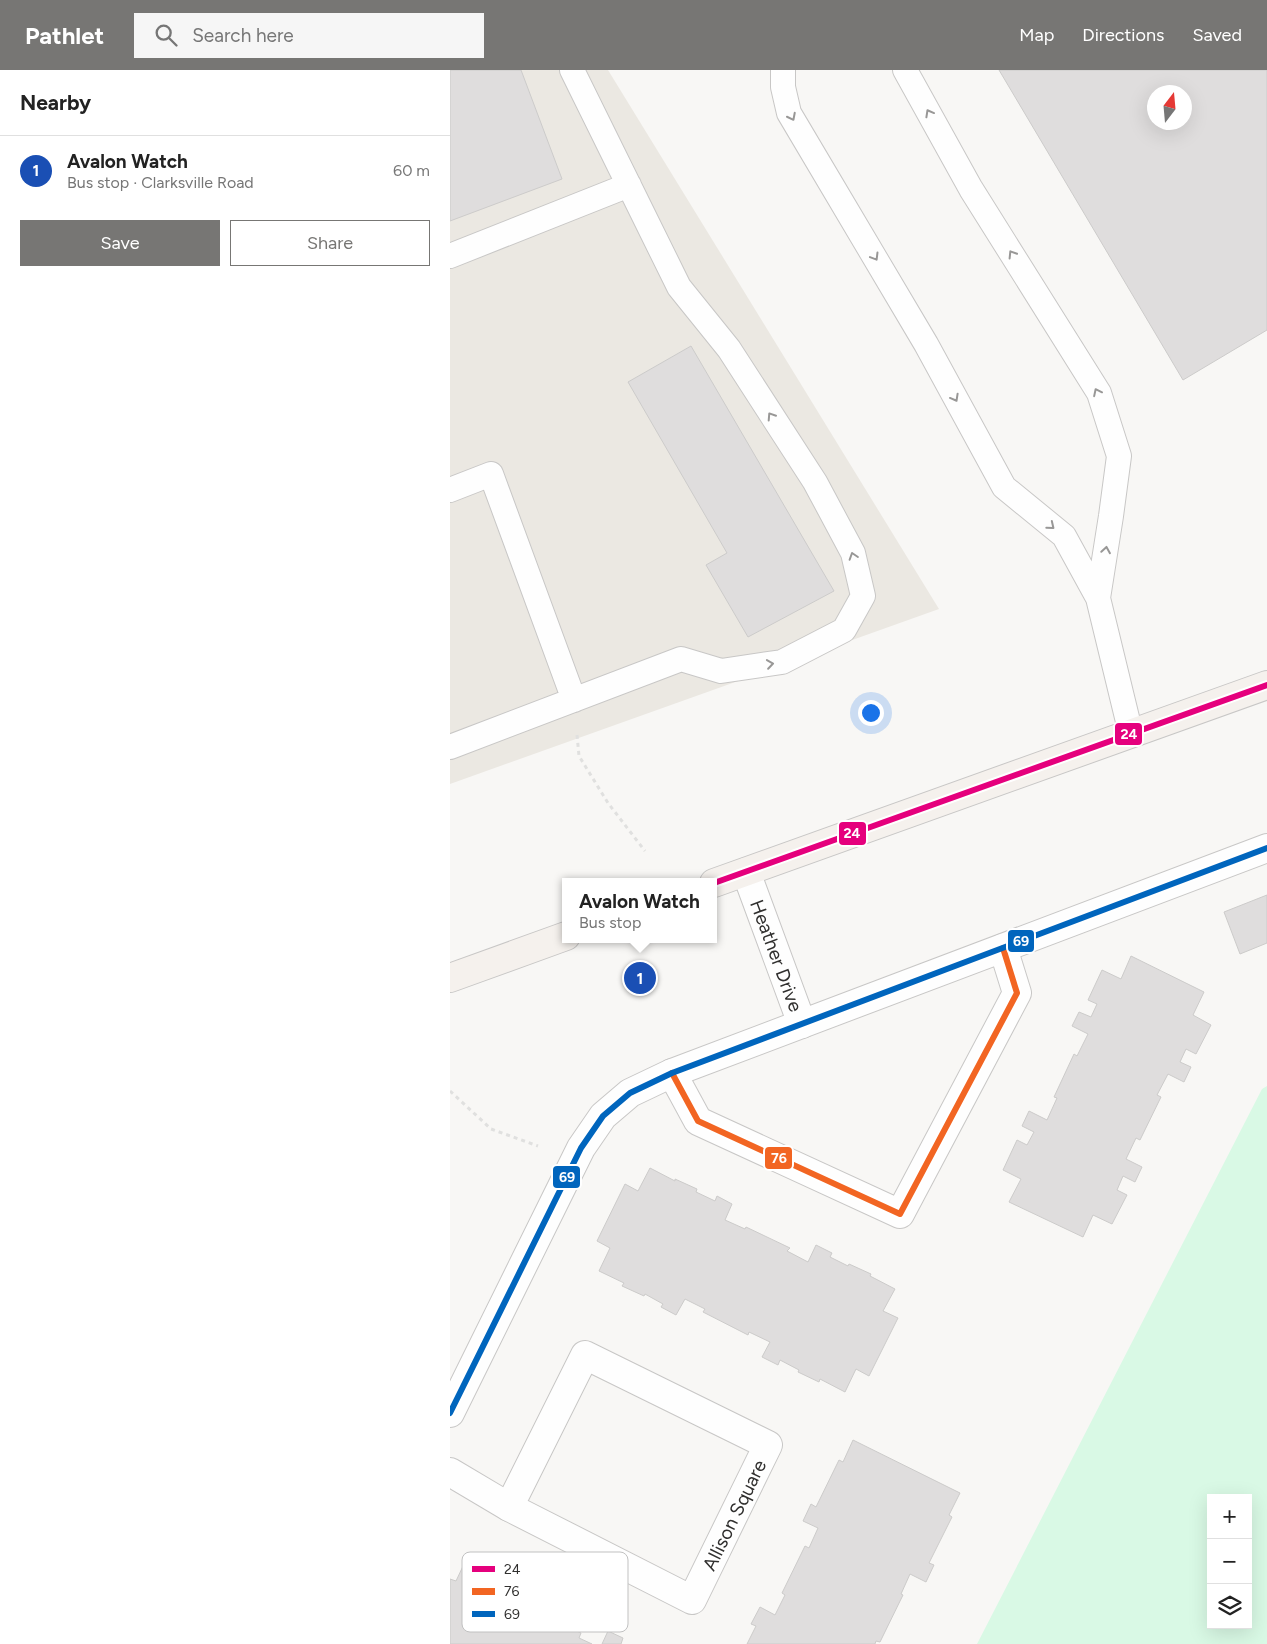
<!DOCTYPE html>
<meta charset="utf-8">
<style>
:root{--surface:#fff;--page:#f6f6f6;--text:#222;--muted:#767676;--line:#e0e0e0;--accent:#777674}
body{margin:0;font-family:Figtree,sans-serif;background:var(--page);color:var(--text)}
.controls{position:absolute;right:15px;bottom:15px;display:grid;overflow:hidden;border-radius:0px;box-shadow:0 5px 20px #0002}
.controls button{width:45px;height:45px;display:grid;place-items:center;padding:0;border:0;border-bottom:1px solid var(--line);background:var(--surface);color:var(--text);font:25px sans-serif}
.compass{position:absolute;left:697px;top:15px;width:45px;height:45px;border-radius:50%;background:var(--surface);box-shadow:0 5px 20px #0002;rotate:16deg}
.you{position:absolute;left:420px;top:642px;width:18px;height:18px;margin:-12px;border:4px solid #fff;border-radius:50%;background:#1a73e8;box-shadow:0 0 0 8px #1a73e833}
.badge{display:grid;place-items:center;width:32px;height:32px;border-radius:50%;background:var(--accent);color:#fff;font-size:16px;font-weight:700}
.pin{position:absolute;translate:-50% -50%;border:2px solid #fff;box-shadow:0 1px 5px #0006}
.popup{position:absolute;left:112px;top:808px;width:155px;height:65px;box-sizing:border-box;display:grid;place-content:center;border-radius:0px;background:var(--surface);filter:drop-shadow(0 1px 4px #0005);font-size:16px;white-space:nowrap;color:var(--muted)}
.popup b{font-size:19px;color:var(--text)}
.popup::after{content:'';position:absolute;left:50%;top:100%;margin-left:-10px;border:10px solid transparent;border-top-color:var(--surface)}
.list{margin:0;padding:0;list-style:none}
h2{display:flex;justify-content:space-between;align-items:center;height:65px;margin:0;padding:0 20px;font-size:21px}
h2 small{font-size:16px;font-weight:400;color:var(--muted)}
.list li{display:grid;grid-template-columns:32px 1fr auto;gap:15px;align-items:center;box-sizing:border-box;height:70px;padding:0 20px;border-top:1px solid var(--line)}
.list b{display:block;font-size:19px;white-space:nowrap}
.list p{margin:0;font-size:16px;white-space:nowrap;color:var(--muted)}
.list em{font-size:16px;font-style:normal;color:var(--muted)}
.actions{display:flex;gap:10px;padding:15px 20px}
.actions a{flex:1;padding:11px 0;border:1px solid var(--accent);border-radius:0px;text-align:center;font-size:18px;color:var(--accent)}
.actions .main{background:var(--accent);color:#fff}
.icon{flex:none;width:28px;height:28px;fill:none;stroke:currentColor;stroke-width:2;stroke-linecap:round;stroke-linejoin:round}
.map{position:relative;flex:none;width:817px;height:1574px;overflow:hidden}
header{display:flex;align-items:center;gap:30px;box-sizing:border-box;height:70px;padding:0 25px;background:var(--accent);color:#fff}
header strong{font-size:24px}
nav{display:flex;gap:28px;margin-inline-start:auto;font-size:18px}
.search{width:350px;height:45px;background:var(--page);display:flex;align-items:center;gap:12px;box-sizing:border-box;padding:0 18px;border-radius:0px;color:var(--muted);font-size:19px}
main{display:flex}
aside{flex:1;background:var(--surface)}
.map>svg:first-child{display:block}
.built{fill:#ebe8e2}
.green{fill:#d9f9e5;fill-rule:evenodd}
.building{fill:#dfdddd;stroke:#cccbca;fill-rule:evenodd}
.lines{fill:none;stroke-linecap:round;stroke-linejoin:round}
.lane-casing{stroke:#c8c7c6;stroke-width:26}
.street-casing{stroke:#c8c7c6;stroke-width:30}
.secondary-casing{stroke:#c8c7c6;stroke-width:30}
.path{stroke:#e0e0df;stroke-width:3;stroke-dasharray:4 4;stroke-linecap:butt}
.lane{stroke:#fefefe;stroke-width:24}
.street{stroke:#fefefe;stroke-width:28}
.secondary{stroke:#f5f1ed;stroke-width:28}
.bus-1-casing{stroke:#fff;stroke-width:10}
.bus-2-casing{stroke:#fff;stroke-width:10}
.bus-3-casing{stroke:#fff;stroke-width:10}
.bus-1{stroke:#e5007d;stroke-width:6}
.bus-2{stroke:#f26522;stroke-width:6}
.bus-3{stroke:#0065bd;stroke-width:6}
.oneway{stroke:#989796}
.labels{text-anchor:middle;stroke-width:4;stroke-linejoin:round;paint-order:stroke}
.street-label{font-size:19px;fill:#31302f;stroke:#fff}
.key{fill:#fff;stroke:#c1c1c1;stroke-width:1}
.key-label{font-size:14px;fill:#31302f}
.line-badge{stroke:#fff;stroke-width:2}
.badge-label{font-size:14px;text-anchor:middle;font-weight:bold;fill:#fff}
</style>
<header>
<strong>Pathlet</strong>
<div class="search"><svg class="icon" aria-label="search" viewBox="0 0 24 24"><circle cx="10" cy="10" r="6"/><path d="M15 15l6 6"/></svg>Search here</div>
<nav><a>Map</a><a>Directions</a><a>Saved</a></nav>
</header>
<main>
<aside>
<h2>Nearby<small></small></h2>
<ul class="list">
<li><span class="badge" style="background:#1a4fb4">1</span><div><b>Avalon Watch</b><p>Bus stop · Clarksville Road</p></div><em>60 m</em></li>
</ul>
<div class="actions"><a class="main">Save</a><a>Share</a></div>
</aside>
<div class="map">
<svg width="817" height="1574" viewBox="0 0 817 1574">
<rect width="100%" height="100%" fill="#f8f7f5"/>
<path class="built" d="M0 0H158L489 539 0 714Z"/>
<path class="green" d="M817 1016V1574H527L812 1019ZM761 1428H798V1555H761Z"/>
<path class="building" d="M0 0H71L112 109 0 151Z
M549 0H817V260L733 310ZM704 22H734V52H704Z
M241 276 384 521 298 567 256 495 277 483 178 312Z
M817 825V873L790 884 774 842Z
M681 886 754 922 743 945 761 955 746 984 736 979 730 992 741 997 734 1012 718 1004 707 1025 711 1027 690 1070 686 1068 676 1089 692 1097 685 1112 673 1106 667 1120 677 1125 662 1154 643 1145 633 1167 559 1132 571 1109 553 1100 567 1070 577 1075 584 1062 572 1056 579 1041 597 1050 607 1028 604 1027 624 984 627 986 638 964 622 956 629 942 641 947 647 934 638 930 652 900 671 909Z
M200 1098 225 1111V1109L247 1119 246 1122 265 1131 267 1126 282 1134 275 1150 295 1159 296 1157 340 1178 337 1181 358 1192 366 1175 382 1183 380 1187 398 1196 399 1194 421 1204 420 1206 445 1219 433 1241 448 1248 419 1306 406 1299 395 1322 370 1309 369 1312 348 1302 349 1300 330 1290 328 1295 312 1287 320 1272 299 1262 298 1265 253 1242 255 1239 235 1229 226 1245 211 1237 213 1234 195 1224 194 1226 172 1216 174 1213 149 1201 160 1178 147 1171 175 1114 188 1121Z
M403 1370 510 1423 499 1445 502 1447 479 1493 484 1495 476 1512 460 1504 451 1524 453 1525 430 1572 426 1571 425 1574H297L306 1556 301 1554 310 1537 325 1545 335 1525 332 1523 355 1476 359 1478 368 1458 353 1451 361 1434 366 1437 389 1390 393 1392Z
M14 1494 44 1508 39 1518 52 1524 57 1513 73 1520 65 1537 86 1547 88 1543 131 1563 129 1568 142 1574H0V1509L6 1511Z
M158 1561 173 1568 171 1574H152Z"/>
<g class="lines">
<defs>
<path id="lane" d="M333 0V17L339 43 476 274 554 417 614 466 648 528 681 664
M455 0 521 119 649 323 669 386 661 446 648 528
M0 186 179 115
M0 420 41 404 124 630
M0 677 231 589 271 601 332 592 394 560 413 526 403 483 365 412 279 279 229 217 122 0"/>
<g id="street">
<path id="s1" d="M296 802 352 954"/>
<path d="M222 1003 248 1051 450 1144 567 923 553 878"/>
<path d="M135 1285 318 1375 242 1530 59 1437Z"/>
<path d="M0 1343 131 1078 153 1046 180 1023 222 1003 817 778"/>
<path d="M0 1402 59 1437"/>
</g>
<path id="secondary" d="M264 813 817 615
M0 908 116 866"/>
</defs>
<use href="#lane" class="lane-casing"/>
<use href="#street" class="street-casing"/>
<use href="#secondary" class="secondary-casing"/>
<path class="path" d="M127 665 129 686 158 733 195 781
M0 1021 41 1059 88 1076"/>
<use href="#lane" class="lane"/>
<use href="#street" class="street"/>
<use href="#secondary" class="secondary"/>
<defs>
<path id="bus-1" d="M264 813 817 615"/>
<path id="bus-2" d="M222 1003 248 1051 450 1144 567 923 553 878"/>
<path id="bus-3" d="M0 1343 131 1078 153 1046 180 1023 222 1003 817 778"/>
</defs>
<use href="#bus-1" class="bus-1-casing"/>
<use href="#bus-2" class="bus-2-casing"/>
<use href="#bus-3" class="bus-3-casing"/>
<use href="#bus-1" class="bus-1"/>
<use href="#bus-2" class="bus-2"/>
<use href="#bus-3" class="bus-3"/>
</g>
<defs><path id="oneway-chevron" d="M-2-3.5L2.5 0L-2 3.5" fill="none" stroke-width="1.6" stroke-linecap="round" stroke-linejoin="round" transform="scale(1.25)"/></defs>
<g class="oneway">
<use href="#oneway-chevron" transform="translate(479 43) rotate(-119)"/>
<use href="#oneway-chevron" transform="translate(342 47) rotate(63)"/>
<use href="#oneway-chevron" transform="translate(562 184) rotate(-122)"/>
<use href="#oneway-chevron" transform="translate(425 187) rotate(59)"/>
<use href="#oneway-chevron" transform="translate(647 322) rotate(-116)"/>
<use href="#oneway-chevron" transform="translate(505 328) rotate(61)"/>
<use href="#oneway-chevron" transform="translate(321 346) rotate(-123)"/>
<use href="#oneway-chevron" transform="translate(601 456) rotate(39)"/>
<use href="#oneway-chevron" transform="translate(656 480) rotate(-81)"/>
<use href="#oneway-chevron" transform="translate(403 486) rotate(-108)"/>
<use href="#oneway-chevron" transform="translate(320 594) rotate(-8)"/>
</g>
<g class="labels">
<g class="street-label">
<text dy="7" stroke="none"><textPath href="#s1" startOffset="89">Heather Drive</textPath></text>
<text transform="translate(284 1445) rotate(-64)" y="7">Allison Square</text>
</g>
</g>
<rect x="12" y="1482" width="166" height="80" rx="8" class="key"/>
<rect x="22" y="1496" width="23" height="6" fill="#e5007d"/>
<rect x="22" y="1518" width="23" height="7" fill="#f26522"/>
<rect x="22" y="1541" width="23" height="6" fill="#0065bd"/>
<g class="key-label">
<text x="54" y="1504">24</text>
<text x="54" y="1526">76</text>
<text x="54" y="1549">69</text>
</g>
<g class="line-badge">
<rect x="664" y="652" width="29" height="24" rx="5" fill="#e5007d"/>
<rect x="388" y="751" width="29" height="25" rx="5" fill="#e5007d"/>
<rect x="557" y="859" width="28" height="24" rx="5" fill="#0065bd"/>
<rect x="314" y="1076" width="29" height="24" rx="5" fill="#f26522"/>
<rect x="102" y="1095" width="29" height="24" rx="5" fill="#0065bd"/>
</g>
<g class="badge-label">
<text x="679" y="669">24</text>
<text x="402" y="768">24</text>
<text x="571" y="876">69</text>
<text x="329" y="1093">76</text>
<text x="117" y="1112">69</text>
</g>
</svg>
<div class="controls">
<button>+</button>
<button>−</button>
<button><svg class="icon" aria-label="layers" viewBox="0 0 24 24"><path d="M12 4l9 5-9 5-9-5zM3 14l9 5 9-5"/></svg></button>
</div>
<svg class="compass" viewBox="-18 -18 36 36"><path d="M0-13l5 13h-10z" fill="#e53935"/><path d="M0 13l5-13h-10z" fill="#767676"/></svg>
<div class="you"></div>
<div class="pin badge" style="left:190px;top:908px;background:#1a4fb4">1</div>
<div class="popup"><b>Avalon Watch</b>Bus stop</div>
</div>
</main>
